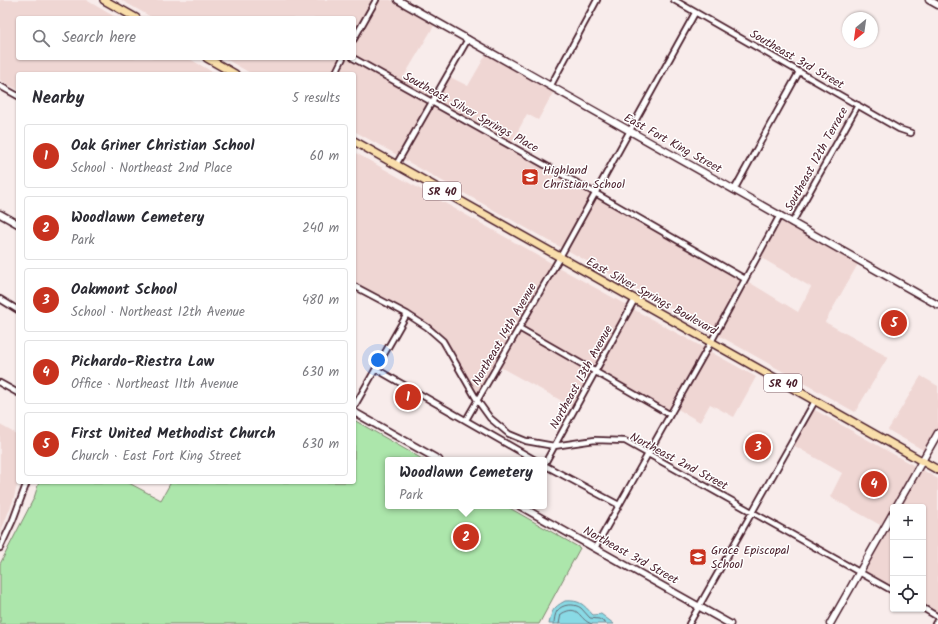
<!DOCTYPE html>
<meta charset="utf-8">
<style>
:root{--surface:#fff;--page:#f2f2f3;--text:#2b2b33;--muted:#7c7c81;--line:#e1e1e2;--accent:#c8321e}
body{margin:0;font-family:Kalam,sans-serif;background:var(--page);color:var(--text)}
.controls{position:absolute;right:12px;bottom:12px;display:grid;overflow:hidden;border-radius:4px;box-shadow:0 1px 3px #0004}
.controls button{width:36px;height:36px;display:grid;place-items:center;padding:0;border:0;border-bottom:1px solid var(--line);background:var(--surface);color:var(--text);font:20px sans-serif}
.compass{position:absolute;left:842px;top:12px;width:36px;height:36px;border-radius:50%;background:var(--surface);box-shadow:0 1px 3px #0004;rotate:209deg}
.you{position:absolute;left:378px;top:360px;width:14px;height:14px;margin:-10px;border:3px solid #fff;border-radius:50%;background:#1a73e8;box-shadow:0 0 0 6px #1a73e833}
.badge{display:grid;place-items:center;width:26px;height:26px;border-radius:50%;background:var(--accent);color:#fff;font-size:13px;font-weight:700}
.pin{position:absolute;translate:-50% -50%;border:2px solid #fff;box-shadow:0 1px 4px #0006}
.popup{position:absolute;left:385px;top:457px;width:162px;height:52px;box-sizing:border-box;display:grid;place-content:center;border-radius:4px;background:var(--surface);filter:drop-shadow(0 1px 3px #0005);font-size:13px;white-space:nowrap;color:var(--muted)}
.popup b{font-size:15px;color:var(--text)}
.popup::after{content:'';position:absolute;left:50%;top:100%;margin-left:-8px;border:8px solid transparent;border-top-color:var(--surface)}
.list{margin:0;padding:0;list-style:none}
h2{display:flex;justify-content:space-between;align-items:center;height:52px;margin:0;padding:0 16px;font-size:17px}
h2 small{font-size:13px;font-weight:400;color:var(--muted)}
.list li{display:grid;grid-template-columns:26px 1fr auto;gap:12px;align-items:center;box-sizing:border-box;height:64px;margin:0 8px 8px;padding:0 8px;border:1px solid var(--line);border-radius:4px}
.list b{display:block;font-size:15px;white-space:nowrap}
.list p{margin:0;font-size:13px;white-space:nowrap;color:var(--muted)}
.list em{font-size:13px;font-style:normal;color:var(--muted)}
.icon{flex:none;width:22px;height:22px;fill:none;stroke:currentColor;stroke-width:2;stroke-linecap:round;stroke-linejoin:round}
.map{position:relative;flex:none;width:938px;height:624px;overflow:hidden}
.search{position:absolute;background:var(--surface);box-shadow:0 1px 3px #0004;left:16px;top:16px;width:340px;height:44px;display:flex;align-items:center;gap:10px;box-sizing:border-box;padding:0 14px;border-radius:4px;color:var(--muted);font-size:15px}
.panel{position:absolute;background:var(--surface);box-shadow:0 1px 3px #0004;left:16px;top:72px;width:340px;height:412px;border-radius:4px}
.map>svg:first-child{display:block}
.built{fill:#efd6d3}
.green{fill:#ace6ab;stroke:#7b826b}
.water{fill:#89dae5;stroke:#708f9b}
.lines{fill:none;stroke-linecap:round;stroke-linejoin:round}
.shore{stroke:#636a75;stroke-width:1}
.street-casing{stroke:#4a1f2b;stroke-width:8}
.secondary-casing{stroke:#4a1f2b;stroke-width:9}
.primary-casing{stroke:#4a1f2b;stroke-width:10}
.street{stroke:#fff;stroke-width:4.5}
.secondary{stroke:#fff;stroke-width:6}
.primary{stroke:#f9deab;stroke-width:7}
.labels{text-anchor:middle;stroke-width:3;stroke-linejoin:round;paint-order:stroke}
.shield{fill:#fff;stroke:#80626b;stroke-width:1}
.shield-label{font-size:11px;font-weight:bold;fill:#4a1f2b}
.street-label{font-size:12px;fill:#4a1f2b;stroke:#fff}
.poi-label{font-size:12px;fill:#4a1f2b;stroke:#fff;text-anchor:start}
</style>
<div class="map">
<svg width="938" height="624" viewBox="0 0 938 624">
<rect width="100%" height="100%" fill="#f8eceb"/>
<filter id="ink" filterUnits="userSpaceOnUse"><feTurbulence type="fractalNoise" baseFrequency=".025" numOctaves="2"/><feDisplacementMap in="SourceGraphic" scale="8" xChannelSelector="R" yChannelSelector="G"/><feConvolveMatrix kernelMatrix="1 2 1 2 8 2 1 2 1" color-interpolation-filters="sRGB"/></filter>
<g filter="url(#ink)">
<path class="built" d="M0 0H86L117 18H18V58H188L216 74H18V90L0 80Z
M121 0H372L354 33V18H153Z
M379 0H391L435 24 403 78 433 96 432 98 354 55V45Z
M487 53 554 91 538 120 527 114 512 142 521 148 437 101 450 77 468 86Z
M224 58H340L331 74H252Z
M347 58 429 104 399 156 354 131V74H338Z
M434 106 592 194 562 248 403 159Z
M354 152 553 264 477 394 446 339 429 324 411 312 354 282Z
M596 197 742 280 713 332 567 250Z
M782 221 858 264 825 322 888 357 855 412 718 335 747 281 798 312 811 287 760 257Z
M558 267 628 306 594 368 523 327Z
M633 309 704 348 668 410 599 371Z
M520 332 591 374 573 407 500 367Z
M709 351 756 377 734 417 710 404 700 422 676 408Z
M921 376 938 386V428L925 451 888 430Z
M813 409 916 467 882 526 830 497 842 473 793 445Z
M0 425 18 435V481L13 501 0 533Z
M921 469 938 479V613L923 604V507H899Z
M893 518V587L863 570Z"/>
<path class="green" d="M354 420 424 460H388V506H506L580 548 539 624H0V564L34 498 39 482H127L161 500 171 482H354Z"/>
<path class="water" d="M565 601C580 600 583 604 593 615L601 614 614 624H549C552 611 552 608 565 601Z"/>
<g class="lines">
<path class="shore" d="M554 624C554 620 555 614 557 611 562 604 574 603 581 608 584 611 587 615 590 618L599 619 607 624
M559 624 561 614C580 603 578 620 592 624"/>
<defs>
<path id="street" d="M674 0 899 129 911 133
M354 39 376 0
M353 58 595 193 745 279
M335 74 343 58
M551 85 597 0
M0 86 18 96
M396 165 468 39
M734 190 799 72
M792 223 858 105
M354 286 407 314 427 327 443 341 477 400 490 418 509 434 526 441 554 446 595 440 625 441 893 591
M0 299 18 310
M519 328 669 414
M376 369 535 460
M0 383 18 393
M354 407 407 314
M466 420 560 257 695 13
M544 465 635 299
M544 465 619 505
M0 548 13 520 27 482
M595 548 711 342 780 215
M923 608 938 617
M689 624 815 401
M935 624 938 619"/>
<path id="secondary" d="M398 0 938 305
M929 0 938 5
M0 214 18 224
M354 412 439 460
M520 506 730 624
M896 507 938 433
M830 624 893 513"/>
<path id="primary" d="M104 0 136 18
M207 58 235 74
M354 141 938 470"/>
</defs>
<use href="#street" class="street-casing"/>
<use href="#secondary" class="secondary-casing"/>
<use href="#primary" class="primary-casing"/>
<use href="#street" class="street"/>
<use href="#secondary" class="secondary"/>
<use href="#primary" class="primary"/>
</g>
</g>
<defs>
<symbol id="school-square" viewBox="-11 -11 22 22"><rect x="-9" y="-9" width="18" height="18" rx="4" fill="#c8321e" stroke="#fff"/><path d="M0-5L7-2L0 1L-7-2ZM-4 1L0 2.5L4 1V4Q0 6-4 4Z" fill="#fff"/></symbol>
</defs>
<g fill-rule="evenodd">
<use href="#school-square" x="520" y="167" width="20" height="20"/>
<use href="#school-square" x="688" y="547" width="20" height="20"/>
</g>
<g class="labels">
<g class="shield">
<rect x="423" y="182" width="38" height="18" rx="3"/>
<rect x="764" y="374" width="38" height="18" rx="3"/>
</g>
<g class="shield-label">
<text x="442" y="195">SR 40</text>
<text x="783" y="387">SR 40</text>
</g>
<g class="street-label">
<text transform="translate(797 59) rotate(30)" y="4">Southeast 3rd Street</text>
<text transform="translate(471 112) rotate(29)" y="4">Southeast Silver Springs Place</text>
<text transform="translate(673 143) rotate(29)" y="4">East Fort King Street</text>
<text transform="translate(816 159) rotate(-61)" y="4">Southeast 12th Terrace</text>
<text transform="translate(652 296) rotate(29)" y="4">East Silver Springs Boulevard</text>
<text transform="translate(504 334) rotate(-60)" y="4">Northeast 14th Avenue</text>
<text transform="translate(581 377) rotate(-61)" y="4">Northeast 13th Avenue</text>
<text transform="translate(679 461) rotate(28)" y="4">Northeast 2nd Street</text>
<text transform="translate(631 555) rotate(29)" y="4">Northeast 3rd Street</text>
</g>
<g class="poi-label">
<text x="543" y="174">Highland<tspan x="543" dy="14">Christian School</tspan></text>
<text x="711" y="554">Grace Episcopal<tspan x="711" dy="14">School</tspan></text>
</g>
</g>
</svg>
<div class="controls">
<button>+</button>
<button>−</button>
<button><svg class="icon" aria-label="locate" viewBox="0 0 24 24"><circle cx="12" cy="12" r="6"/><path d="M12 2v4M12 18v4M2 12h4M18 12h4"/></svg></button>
</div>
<svg class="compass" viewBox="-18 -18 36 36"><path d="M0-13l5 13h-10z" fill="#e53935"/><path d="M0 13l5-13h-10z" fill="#7c7c81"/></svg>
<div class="you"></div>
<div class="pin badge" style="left:408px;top:397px">1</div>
<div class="pin badge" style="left:466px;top:537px">2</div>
<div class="popup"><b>Woodlawn Cemetery</b>Park</div>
<div class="pin badge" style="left:758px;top:447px">3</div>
<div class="pin badge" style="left:874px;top:484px">4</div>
<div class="pin badge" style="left:894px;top:323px">5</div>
<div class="search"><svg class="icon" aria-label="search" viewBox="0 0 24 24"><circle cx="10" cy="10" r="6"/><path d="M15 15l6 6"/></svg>Search here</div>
<section class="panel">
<h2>Nearby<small>5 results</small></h2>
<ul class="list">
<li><span class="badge">1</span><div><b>Oak Griner Christian School</b><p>School · Northeast 2nd Place</p></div><em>60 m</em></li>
<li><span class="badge">2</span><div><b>Woodlawn Cemetery</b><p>Park</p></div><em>240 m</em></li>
<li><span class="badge">3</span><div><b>Oakmont School</b><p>School · Northeast 12th Avenue</p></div><em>480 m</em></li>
<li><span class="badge">4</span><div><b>Pichardo-Riestra Law</b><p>Office · Northeast 11th Avenue</p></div><em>630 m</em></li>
<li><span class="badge">5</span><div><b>First United Methodist Church</b><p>Church · East Fort King Street</p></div><em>630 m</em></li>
</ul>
</section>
</div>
